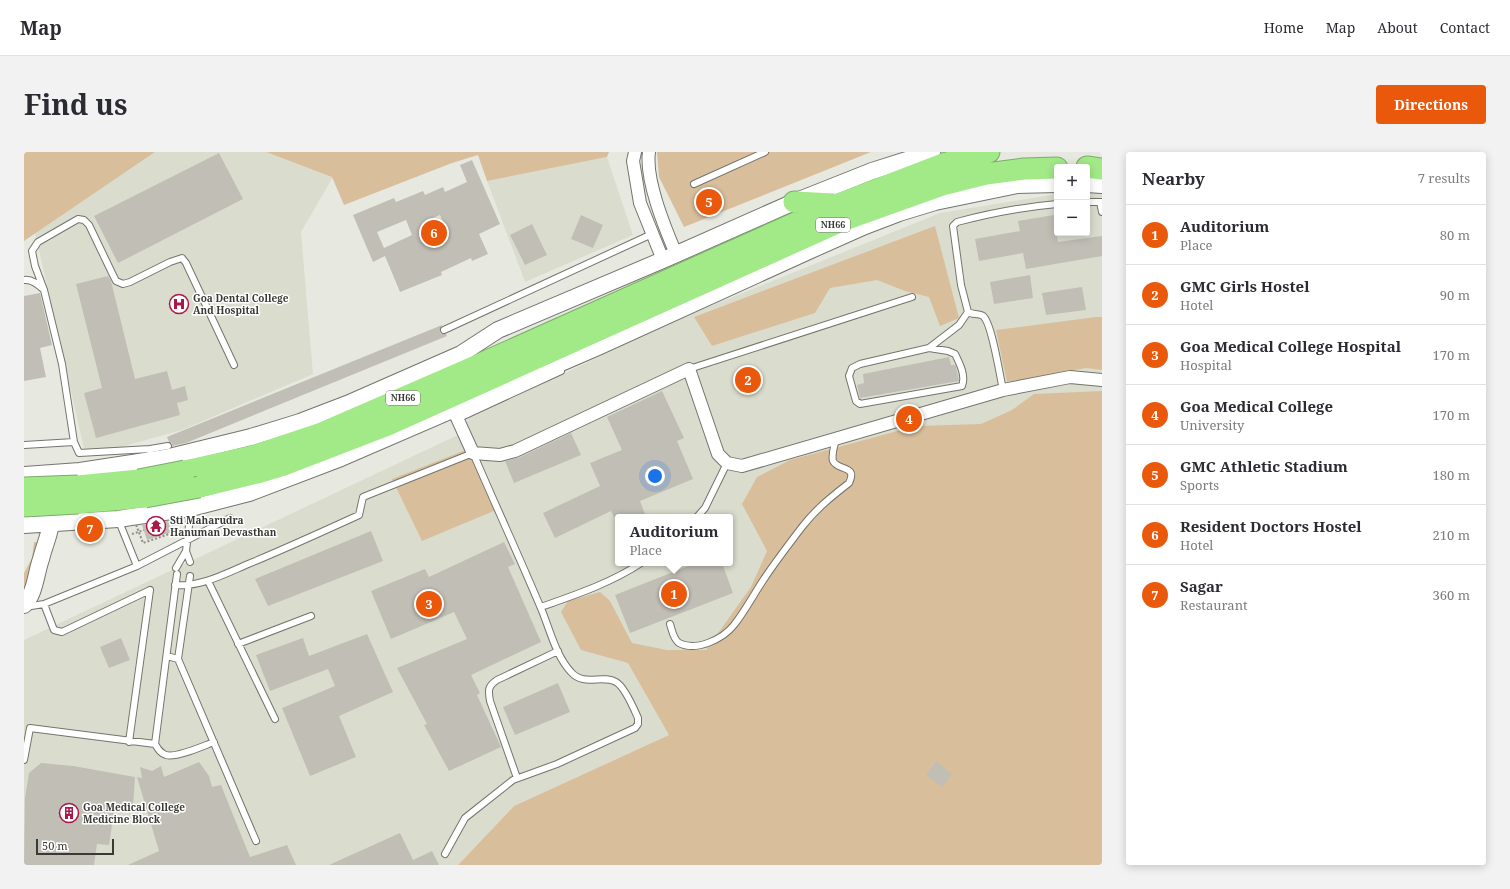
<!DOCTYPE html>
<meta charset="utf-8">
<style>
:root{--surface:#fff;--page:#f2f2f3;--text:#2b2b33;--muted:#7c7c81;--line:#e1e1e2;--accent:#ea580c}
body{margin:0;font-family:"Noto Serif",serif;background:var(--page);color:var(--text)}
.controls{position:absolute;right:12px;top:12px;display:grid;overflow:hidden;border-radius:4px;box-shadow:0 2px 10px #0003}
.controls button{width:36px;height:36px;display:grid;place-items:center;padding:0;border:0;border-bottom:1px solid var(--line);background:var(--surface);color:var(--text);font:20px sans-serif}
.scale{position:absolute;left:12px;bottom:10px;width:78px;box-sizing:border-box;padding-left:4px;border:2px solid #393a36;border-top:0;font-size:11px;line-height:14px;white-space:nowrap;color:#393a36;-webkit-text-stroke:3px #fff;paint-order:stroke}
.you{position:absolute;left:631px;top:324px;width:14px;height:14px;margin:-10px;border:3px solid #fff;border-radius:50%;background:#1a73e8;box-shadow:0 0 0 6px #1a73e833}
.badge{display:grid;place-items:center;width:26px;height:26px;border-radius:50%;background:var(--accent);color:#fff;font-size:13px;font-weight:700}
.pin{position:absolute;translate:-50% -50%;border:2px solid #fff;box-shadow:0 1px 4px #0006}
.popup{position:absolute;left:591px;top:362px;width:118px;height:52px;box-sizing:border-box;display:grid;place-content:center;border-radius:4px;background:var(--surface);filter:drop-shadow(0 1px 3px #0005);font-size:13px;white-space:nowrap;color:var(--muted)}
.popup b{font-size:15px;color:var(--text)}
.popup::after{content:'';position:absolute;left:50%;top:100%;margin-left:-8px;border:8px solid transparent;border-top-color:var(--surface)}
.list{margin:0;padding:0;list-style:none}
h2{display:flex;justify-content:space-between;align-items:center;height:52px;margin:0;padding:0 16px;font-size:17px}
h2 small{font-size:13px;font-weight:400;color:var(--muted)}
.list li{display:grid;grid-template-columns:26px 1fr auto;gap:12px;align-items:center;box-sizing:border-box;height:60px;padding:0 16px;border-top:1px solid var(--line)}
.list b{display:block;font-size:15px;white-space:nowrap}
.list p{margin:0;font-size:13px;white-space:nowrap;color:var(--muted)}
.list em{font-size:13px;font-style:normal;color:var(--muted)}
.map{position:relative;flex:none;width:1078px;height:713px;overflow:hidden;border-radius:4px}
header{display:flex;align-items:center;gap:24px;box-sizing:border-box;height:56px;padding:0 20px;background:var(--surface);border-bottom:1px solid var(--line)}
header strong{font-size:19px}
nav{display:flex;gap:22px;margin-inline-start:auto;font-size:14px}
.intro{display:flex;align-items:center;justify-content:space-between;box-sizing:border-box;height:96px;padding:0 24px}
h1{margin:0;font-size:28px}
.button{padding:10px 18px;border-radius:4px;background:var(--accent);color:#fff;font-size:14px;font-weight:700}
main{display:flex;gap:24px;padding:0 24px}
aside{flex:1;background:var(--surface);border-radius:4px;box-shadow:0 2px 10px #0003}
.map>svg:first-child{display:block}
.built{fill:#daddcd;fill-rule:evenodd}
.green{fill:#d9be9c}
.building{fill:#c1beb6;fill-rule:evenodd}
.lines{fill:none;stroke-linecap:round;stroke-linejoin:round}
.lane-casing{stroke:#73756d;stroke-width:8}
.street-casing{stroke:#73756d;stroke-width:14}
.secondary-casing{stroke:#73756d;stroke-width:18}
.highway-casing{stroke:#7dac6b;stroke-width:23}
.path{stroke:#8e9089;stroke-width:2;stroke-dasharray:2 2;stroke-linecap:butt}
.lane{stroke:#fff;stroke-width:6}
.street{stroke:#fff;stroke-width:12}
.secondary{stroke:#fff;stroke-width:16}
.highway{stroke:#a1ea87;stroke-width:21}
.highway-bridge-casing{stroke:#7dac6b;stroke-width:23;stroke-linecap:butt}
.highway-bridge{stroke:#a1ea87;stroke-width:21}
.labels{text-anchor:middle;stroke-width:3;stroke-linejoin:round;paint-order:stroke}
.shield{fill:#fff;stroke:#747572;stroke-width:1}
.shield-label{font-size:9px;font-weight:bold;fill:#393a36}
.poi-label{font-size:10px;font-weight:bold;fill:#393a36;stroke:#fff;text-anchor:start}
</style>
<header>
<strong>Map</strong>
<nav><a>Home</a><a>Map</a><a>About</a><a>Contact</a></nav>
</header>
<div class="intro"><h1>Find us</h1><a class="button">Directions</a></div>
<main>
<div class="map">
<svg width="1078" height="713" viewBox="0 0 1078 713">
<rect width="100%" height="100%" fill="#e7e9e0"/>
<path class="built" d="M131 0H242L309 25 277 80 289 222 158 278 79 300 61 301 11 81Z
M583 5 609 83 501 130 463 29Z
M1078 39V319L645 583 490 654 434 713H0V488L440 280 444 267 657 166 916 61 1033 42V81H1063V40ZM594 365H706V411H594Z"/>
<path class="green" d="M0 0H131L0 89Z
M242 0H585L583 5 463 29 454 3 428 11 320 53 308 25Z
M633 0H847L660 75 635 25Z
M911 74 935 166 916 174 905 145 881 139 853 128 806 136 791 161 688 194 670 165Z
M1072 165H1078V218L1062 216 983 230 972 178Z
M1078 239V713H434L490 654 645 583 604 511 557 498 537 460 544 449 576 440 586 449 608 491 643 498H682L727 435 743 399 718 352 733 325 766 308 892 274 957 272 988 258 1010 242Z
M444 297 472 358 398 389 368 327Z
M10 390H15L0 457V421L8 406Z"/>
<path class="building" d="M195 1 219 47 94 111 70 64Z
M448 8 476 72 455 82 464 102 448 109 447 106 417 120 418 123 376 140 361 104 349 110 329 63 370 46 372 50 399 39 401 43 419 35 421 40 443 30 436 13ZM416 63 425 82 409 88 401 69ZM382 68 388 83 360 96 353 80Z
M557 63 579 73 569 96 547 87Z
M1030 63 1034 90 1078 84V104L1002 117 999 101 955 109 951 87 996 79 994 69Z
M508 72 523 103 501 113 486 83Z
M1006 123 1009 146 970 152 966 130Z
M84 124 87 129 111 227 143 219 148 238 161 234 164 248 153 251 156 263 72 286 60 241 78 236 52 132Z
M1058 135 1062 158 1022 163 1018 141Z
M16 141 28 193 16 196 22 225 0 229V144Z
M418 173 416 180 418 182H422L423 184 162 291 148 294V291L145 290 143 285Z
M925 205 927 213H931L932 215 935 229 836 246 833 233 840 231 839 222Z
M638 239 660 286 653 289 669 327 616 349 622 365H590L587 359 531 386 519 361 576 334 566 311 598 298 583 265Z
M547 281 557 303 490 331 481 309 494 306Z
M144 369 148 380 123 388 118 373Z
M347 379 359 409 244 454 231 427Z
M480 390 491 412 484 415 517 490 447 523 456 541 453 543 477 595 425 619 400 573 403 572 373 516 443 487 430 460 367 487 347 439 401 417 405 425Z
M672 411H698L709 441 606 481 591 443Z
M343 482 369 540 315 564 332 605 286 624 258 556 311 534 304 517 246 539 232 503 279 486 285 504Z
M97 486 106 508 85 516 76 495Z
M534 531 546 560 491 583 479 555Z
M912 609 928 622 918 635 902 623Z
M175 610 185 624 188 635 197 633 226 705 263 693 272 713H104L135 699 113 625 118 626 116 615 128 619 137 614 140 625Z
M17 611 49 614 111 625 109 655 91 654 85 693 73 692 70 713H0L1 646 5 621Z
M376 681 389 708 408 699 415 713H305Z"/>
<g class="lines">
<defs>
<path id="lane" d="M670 32 741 0
M1063 50H1078
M1076 50 1078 60
M0 128C8 127 14 132 20 138L38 212 50 290 55 301 126 297
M20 138 11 114 8 99 14 90 54 67 60 68 65 73 88 121 92 129 99 132 106 130 146 110 158 106 162 111 210 213
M944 160 937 133 929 74 933 70C967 61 999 55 1033 52
M944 160C948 163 955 161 959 164 968 171 976 225 979 238
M420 178 628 82
M905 196 924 199 931 202C936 212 942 224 938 234L836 252 832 249 825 224 828 216 836 212 905 196 935 173 944 160
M665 217 888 145
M433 267 537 219
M0 293 50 290
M127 301 126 297 144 294
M673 365 681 356 703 311
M94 367 113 414
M166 410 162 399 167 357
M152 416 162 399
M184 429 251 567
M151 433C179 435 204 420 229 410 265 395 300 379 335 363L339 345 449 301C471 352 494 402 516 454 525 474 531 503 547 520 560 535 578 522 592 530 601 535 610 557 614 566V572L611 576 533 612 489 628 441 666 421 702
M20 452 30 478 38 480 126 438
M1 455 20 452 113 414 206 366
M517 455C551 443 587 431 617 411
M646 472C648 478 649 487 655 491 672 500 699 487 710 473 721 459 730 442 740 427 752 409 765 392 778 375 792 357 807 345 825 331 834 313 814 319 809 309 807 302 811 293 812 286
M214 492 287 464
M143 504 154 507 232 689
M154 507 166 424
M105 590 126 438
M131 592C134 597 136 601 142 603 153 606 179 594 190 590
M0 608 6 576 131 592 153 422
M493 626 466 549C464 538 464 534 473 528L534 499"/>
<path id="street" d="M611 0 609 9 616 51 639 108
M625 0C621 28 641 76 652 102
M429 257 449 301 476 303 491 299 665 217 694 302 703 311 718 314 979 238 1046 225 1078 228"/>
<path id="secondary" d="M1063 32 1078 33
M0 323 56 319 141 306 227 285 276 270 323 252 437 202 474 178 639 108 770 50 848 19 908 0
M0 373 94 367 167 356 225 341 317 306 574 195 787 98 841 74 875 61 911 50 993 33 1033 32
M0 453C11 442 12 421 17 407 21 391 28 378 28 362"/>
<path id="highway" d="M1063 15 1078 17
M770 50 810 52
M161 319 229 304 298 281 443 218 812 53 919 12 965 0
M54 334 115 328
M175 335 237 320 260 313 364 273 820 68 918 33 962 22 1000 17 1033 16
M54 351 121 345"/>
</defs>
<use href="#lane" class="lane-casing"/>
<use href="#street" class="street-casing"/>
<use href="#secondary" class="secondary-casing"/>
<use href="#highway" class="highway-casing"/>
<path class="path" d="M145 360 151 380 119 391 111 370Z
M108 382 120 378"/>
<use href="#lane" class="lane"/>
<use href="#street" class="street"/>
<use href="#secondary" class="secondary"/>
<use href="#highway" class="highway"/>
<defs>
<path id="highway-bridge" d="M115 328 161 319
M0 336 54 334
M121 345 175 335
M0 354 54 351"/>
</defs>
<use href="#highway-bridge" class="highway-bridge-casing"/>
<use href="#highway-bridge" class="highway-bridge"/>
</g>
<defs>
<symbol id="hospital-ring" viewBox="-11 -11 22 22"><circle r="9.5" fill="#fff" stroke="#ab1748" stroke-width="1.5"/><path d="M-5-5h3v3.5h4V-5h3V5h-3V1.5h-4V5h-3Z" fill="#ab1748"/></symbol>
<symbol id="temple-ring" viewBox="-11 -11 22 22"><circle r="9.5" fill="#fff" stroke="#ab1748" stroke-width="1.5"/><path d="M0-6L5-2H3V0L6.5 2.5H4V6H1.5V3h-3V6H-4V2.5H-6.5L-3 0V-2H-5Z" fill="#ab1748"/></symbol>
<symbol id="building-ring" viewBox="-11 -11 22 22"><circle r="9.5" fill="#fff" stroke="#ab1748" stroke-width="1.5"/><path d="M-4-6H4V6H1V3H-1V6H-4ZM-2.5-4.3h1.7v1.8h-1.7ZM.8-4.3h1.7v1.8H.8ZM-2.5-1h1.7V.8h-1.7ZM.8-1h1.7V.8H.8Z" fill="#ab1748"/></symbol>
</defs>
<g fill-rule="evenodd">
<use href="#hospital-ring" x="144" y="141" width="22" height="22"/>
<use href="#temple-ring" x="121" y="363" width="22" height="22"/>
<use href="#building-ring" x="34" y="650" width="22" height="22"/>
</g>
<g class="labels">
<g class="shield">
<rect x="792" y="66" width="34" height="14" rx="3"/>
<rect x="362" y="239" width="34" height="14" rx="3"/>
</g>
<g class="shield-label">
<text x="809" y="76">NH66</text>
<text x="379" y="249">NH66</text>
</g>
<g class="poi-label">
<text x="169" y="150">Goa Dental College<tspan x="169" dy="12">And Hospital</tspan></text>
<text x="146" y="372">Sti Maharudra<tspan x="146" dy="12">Hanuman Devasthan</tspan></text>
<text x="59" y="659">Goa Medical College<tspan x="59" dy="12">Medicine Block</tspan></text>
</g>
</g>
</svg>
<div class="controls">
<button>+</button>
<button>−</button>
</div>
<div class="scale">50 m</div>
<div class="you"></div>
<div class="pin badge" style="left:650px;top:442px">1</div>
<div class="popup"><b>Auditorium</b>Place</div>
<div class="pin badge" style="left:724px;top:228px">2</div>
<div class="pin badge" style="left:405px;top:452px">3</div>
<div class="pin badge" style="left:885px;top:267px">4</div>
<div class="pin badge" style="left:685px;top:50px">5</div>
<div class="pin badge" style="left:410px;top:81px">6</div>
<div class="pin badge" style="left:66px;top:377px">7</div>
</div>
<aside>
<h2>Nearby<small>7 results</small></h2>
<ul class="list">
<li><span class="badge">1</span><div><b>Auditorium</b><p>Place</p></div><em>80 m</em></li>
<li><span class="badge">2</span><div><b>GMC Girls Hostel</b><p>Hotel</p></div><em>90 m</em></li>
<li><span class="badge">3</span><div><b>Goa Medical College Hospital</b><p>Hospital</p></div><em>170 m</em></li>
<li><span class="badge">4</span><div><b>Goa Medical College</b><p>University</p></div><em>170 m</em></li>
<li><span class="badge">5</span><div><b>GMC Athletic Stadium</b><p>Sports</p></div><em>180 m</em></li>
<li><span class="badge">6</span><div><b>Resident Doctors Hostel</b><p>Hotel</p></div><em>210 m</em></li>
<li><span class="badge">7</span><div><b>Sagar</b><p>Restaurant</p></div><em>360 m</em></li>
</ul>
</aside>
</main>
